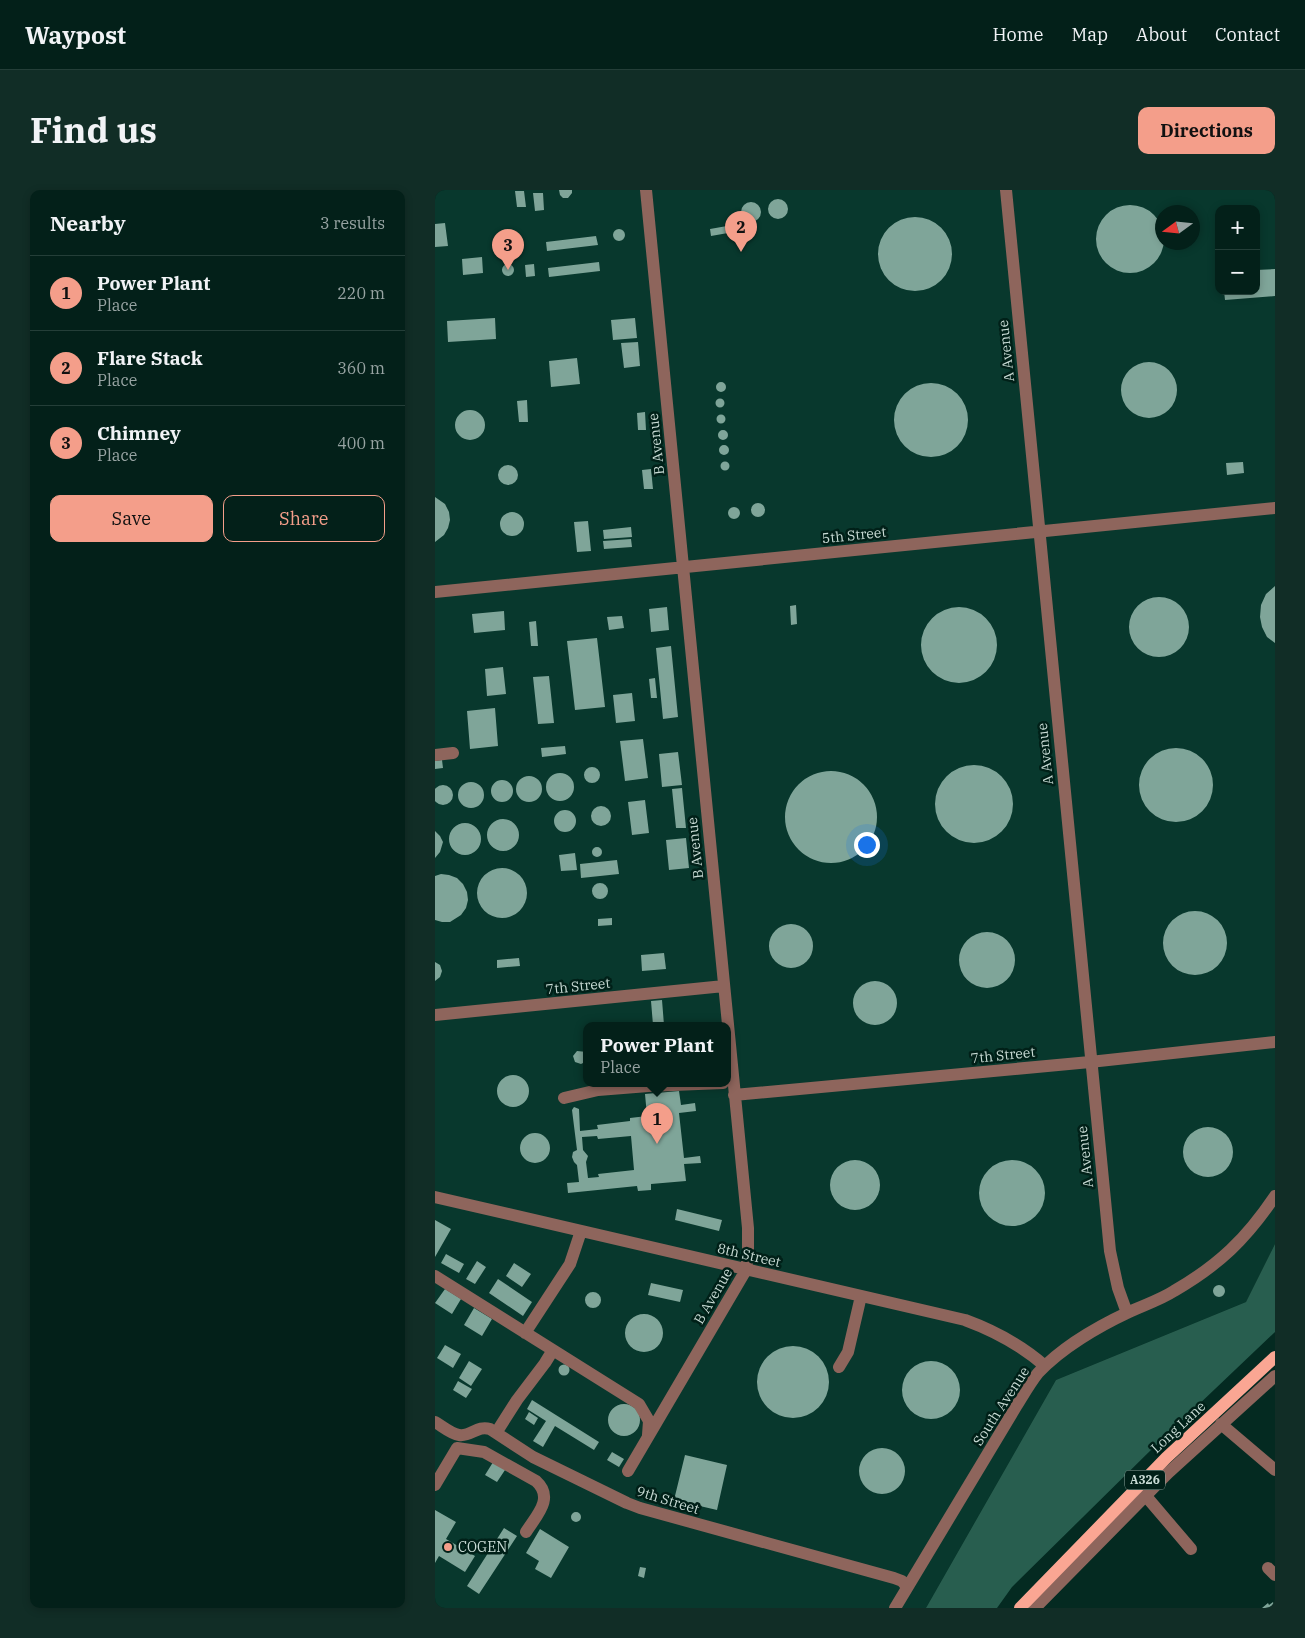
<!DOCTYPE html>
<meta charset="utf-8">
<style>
:root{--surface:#032019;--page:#112d26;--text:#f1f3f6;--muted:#97a3a2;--line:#243e38;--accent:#f49e8a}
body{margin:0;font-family:"IBM Plex Serif",serif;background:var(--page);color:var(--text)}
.controls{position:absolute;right:15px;top:15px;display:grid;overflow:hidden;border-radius:10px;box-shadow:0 2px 8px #0003}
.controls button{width:45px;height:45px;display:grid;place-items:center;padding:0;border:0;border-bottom:1px solid var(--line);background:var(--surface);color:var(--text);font:25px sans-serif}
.compass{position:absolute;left:720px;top:15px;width:45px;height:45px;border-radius:50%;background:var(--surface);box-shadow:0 2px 8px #0003;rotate:255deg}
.you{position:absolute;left:431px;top:654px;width:18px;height:18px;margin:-12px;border:4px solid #fff;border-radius:50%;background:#1a73e8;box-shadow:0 0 0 8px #1a73e833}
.badge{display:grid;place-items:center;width:32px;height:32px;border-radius:50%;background:var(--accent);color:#111;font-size:16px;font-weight:700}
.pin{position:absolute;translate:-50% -41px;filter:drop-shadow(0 1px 2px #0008)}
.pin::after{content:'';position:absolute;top:26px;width:18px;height:15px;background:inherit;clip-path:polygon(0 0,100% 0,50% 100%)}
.popup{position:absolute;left:148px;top:832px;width:148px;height:65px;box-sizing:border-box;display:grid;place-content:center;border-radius:10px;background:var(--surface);filter:drop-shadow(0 1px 4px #0005);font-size:16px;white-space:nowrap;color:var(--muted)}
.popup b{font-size:19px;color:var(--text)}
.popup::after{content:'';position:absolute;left:50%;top:100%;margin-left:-10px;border:10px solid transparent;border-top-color:var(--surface)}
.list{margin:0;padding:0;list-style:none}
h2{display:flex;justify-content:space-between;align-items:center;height:65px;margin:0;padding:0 20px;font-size:21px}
h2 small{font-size:16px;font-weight:400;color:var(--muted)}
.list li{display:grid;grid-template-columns:32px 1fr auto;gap:15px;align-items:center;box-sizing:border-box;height:75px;padding:0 20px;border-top:1px solid var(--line)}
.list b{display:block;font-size:19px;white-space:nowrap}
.list p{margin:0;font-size:16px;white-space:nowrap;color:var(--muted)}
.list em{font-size:16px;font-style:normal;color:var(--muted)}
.actions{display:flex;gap:10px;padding:15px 20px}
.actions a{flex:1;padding:11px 0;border:1px solid var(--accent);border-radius:10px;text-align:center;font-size:18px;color:var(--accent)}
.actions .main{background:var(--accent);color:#111}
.map{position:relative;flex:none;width:840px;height:1418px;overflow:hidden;border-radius:10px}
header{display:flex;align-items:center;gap:30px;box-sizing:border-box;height:70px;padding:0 25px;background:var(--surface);border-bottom:1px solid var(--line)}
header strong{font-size:24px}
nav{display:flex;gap:28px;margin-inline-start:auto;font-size:18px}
.intro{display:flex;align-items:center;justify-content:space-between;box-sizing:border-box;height:120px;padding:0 30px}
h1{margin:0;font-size:35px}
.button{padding:12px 22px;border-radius:10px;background:var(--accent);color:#111;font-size:18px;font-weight:700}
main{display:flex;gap:30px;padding:0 30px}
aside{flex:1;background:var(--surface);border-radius:10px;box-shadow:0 2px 8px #0003}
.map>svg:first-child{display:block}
.built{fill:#08382d;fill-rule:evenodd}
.forest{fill:#285e4f}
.building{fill:#7fa599;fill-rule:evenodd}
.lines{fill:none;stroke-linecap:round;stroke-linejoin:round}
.minor{stroke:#8e655c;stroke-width:12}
.major{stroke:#faa693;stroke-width:12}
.poi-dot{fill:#f49e8a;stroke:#002018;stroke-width:2}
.labels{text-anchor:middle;stroke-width:5;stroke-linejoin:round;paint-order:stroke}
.shield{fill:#002018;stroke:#8ca39c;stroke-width:1}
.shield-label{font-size:12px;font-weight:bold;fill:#c8dbd5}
.street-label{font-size:14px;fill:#c8dbd5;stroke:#002018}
.poi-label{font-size:14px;fill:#c8dbd5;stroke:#002018;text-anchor:start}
</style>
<header>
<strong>Waypost</strong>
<nav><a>Home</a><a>Map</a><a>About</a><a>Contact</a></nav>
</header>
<div class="intro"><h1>Find us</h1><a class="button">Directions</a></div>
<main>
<aside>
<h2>Nearby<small>3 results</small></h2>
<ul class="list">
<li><span class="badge">1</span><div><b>Power Plant</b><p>Place</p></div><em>220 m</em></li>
<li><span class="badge">2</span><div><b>Flare Stack</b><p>Place</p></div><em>360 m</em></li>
<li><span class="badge">3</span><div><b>Chimney</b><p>Place</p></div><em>400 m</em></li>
</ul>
<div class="actions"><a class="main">Save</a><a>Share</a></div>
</aside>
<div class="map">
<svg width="840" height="1418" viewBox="0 0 840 1418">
<rect width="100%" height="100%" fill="#042a21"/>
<path class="built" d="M0 0H840V1054L811 1112 621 1190 491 1418H0ZM784 19H821V101H784ZM728 22H758V52H728ZM152 835H292V893H152Z"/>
<path class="forest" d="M840 1054V1142L718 1258 577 1397 562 1418H491L621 1190 811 1112Z"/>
<path class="building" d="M124 0H137V3L133 8H128L125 5Z
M80 1H89L91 17H82Z
M98 3H108L109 20 100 21Z
M333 19a10 10 0 1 1 20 0a10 10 0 1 1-20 0Z
M306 22a10 10 0 1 1 20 0a10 10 0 1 1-20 0Z
M661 49a34 34 0 1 1 68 0a34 34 0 1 1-68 0Z
M443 64a37 37 0 1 1 74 0a37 37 0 1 1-74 0Z
M10 33 13 56 0 57V34Z
M292 36 293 43 276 46 275 39Z
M178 45a6 6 0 1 1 12 0a6 6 0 1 1-12 0Z
M161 46 163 55 112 61 111 52Z
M47 67 48 83 28 85 27 69Z
M164 72 165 81 114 87 113 78Z
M67 80a6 6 0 1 1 12 0a6 6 0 1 1-12 0Z
M99 74 100 86 91 87 90 75Z
M840 79V106L790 110 789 101H821V80Z
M60 128 61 149 13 152 12 131Z
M200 128 202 148 178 150 176 130Z
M203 152 205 176 189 178 186 153Z
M142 168 145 194 116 197 114 171Z
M686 200a28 28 0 1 1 56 0a28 28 0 1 1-56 0Z
M281 197a5 5 0 1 1 10 0a5 5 0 1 1-10 0Z
M459 230a37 37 0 1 1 74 0a37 37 0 1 1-74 0Z
M280.5 213a4.5 4.5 0 1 1 9 0a4.5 4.5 0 1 1-9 0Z
M92 210 93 232H84L82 211Z
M20 235a15 15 0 1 1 30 0a15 15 0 1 1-30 0Z
M210 222 211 240H203L202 223Z
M281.5 229a4.5 4.5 0 1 1 9 0a4.5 4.5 0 1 1-9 0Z
M283 245a5 5 0 1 1 10 0a5 5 0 1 1-10 0Z
M284 260a5 5 0 1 1 10 0a5 5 0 1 1-10 0Z
M285.5 276a4.5 4.5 0 1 1 9 0a4.5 4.5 0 1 1-9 0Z
M808 272 809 283 792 285 791 273Z
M63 285a10 10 0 1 1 20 0a10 10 0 1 1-20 0Z
M216 279 218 299H209L207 280Z
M0 307 10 314 14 322 15 330 13 338 9 345 0 352Z
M316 320a7 7 0 1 1 14 0a7 7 0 1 1-14 0Z
M293 323a6 6 0 1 1 12 0a6 6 0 1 1-12 0Z
M65 334a12 12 0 1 1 24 0a12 12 0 1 1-24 0Z
M153 331 156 361 142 362 139 332Z
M196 337 197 347 169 349 168 340Z
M196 349 197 357 169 359 168 351Z
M840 396V453L832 447 827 437 825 427 826 415 831 404Z
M694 437a30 30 0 1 1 60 0a30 30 0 1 1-60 0Z
M361 415 362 434 356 435 355 416Z
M486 455a38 38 0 1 1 76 0a38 38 0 1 1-76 0Z
M232 417 234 440 216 442 214 419Z
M69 421 70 440 39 443 37 424Z
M187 426 189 438 174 440 172 427Z
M101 431 103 456H96L94 432Z
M162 448 170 517 140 520 132 451Z
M236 456 243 527 228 529 221 458Z
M68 477 71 504 52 506 50 479Z
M114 486 119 533 103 534 98 487Z
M220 488 222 508H216L214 489Z
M197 503 200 531 181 533 178 505Z
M60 518 63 556 35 559 32 521Z
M208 549 213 588 190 591 185 551Z
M130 556 131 564 107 567 106 558Z
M704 595a37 37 0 1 1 74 0a37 37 0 1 1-74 0Z
M243 562 247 595 227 597 224 564Z
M7 570 8 578 0 579V571Z
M500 614a39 39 0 1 1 78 0a39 39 0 1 1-78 0Z
M149 585a8 8 0 1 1 16 0a8 8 0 1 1-16 0Z
M350 627a46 46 0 1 1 92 0a46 46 0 1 1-92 0Z
M111 597a14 14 0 1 1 28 0a14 14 0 1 1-28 0Z
M81 599a13 13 0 1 1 26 0a13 13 0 1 1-26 0Z
M56 601a11 11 0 1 1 22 0a11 11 0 1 1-22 0Z
M23 605a13 13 0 1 1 26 0a13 13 0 1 1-26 0Z
M-2 605a10 10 0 1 1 20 0a10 10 0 1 1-20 0Z
M247 598 251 638H241L237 599Z
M210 610 214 643 197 645 193 612Z
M156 626a10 10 0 1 1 20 0a10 10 0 1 1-20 0Z
M119 631a11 11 0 1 1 22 0a11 11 0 1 1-22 0Z
M52 645a16 16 0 1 1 32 0a16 16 0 1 1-32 0Z
M14 649a16 16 0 1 1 32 0a16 16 0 1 1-32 0Z
M0 641 5 646 8 652 5 662 0 668Z
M251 648 254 678 234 680 231 650Z
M157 662a5 5 0 1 1 10 0a5 5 0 1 1-10 0Z
M140 663 142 680 126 681 124 665Z
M182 670 184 684 146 688 145 674Z
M42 703a25 25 0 1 1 50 0a25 25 0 1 1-50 0Z
M6 684 14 685 22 688 28 694 32 702 33 710 31 718 26 725 15 732H7L0 730V686Z
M157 701a8 8 0 1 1 16 0a8 8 0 1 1-16 0Z
M728 753a32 32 0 1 1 64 0a32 32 0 1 1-64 0Z
M177 728V735L163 736V729Z
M334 756a22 22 0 1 1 44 0a22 22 0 1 1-44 0Z
M524 770a28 28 0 1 1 56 0a28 28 0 1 1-56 0Z
M229 763 231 779 207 781 206 765Z
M84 768 85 776 62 778V770Z
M0 772 5 775 7 781 5 787 0 791Z
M418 813a22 22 0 1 1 44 0a22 22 0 1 1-44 0Z
M227 810 229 835H218L216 811Z
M180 832V835H156V834Z
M142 861 152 862V871L146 874 140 872 138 866Z
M62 901a16 16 0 1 1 32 0a16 16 0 1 1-32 0Z
M244 901 246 915 260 913 261 921 244 923 249 968 265 966 266 973 249 974 251 991 216 994V1000L203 1001 202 996 133 1003 132 993 144 992 142 975 139 972 137 967 138 962 142 960 137 920 139 917 144 919 145 941 163 939 162 935 195 931V928L212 926 210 904ZM162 946 163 949 196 946 199 980 163 984 164 987 153 988 151 972 153 966 148 960 147 947Z
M748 962a25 25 0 1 1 50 0a25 25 0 1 1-50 0Z
M85 958a15 15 0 1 1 30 0a15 15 0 1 1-30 0Z
M544 1003a33 33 0 1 1 66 0a33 33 0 1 1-66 0Z
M395 995a25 25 0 1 1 50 0a25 25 0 1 1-50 0Z
M242 1019 287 1030 284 1041 240 1030Z
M0 1030 16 1039 0 1067Z
M11 1064 29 1074 24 1083 6 1073Z
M42 1071 51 1077 40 1094 31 1089Z
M79 1073 96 1084 87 1097 71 1086Z
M63 1089 97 1112 88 1126 54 1103Z
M216 1093 248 1100 245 1112 213 1105Z
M778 1101a6 6 0 1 1 12 0a6 6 0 1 1-12 0Z
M10 1099 26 1109 17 1124 0 1113Z
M150 1110a8 8 0 1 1 16 0a8 8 0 1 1-16 0Z
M39 1118 57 1129 47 1146 29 1135Z
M190 1143a19 19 0 1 1 38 0a19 19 0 1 1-38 0Z
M10 1155 26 1164 18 1178 2 1168Z
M322 1192a36 36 0 1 1 72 0a36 36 0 1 1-72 0Z
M467 1200a29 29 0 1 1 58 0a29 29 0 1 1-58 0Z
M34 1171 47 1179 36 1196 24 1188Z
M123.5 1180a5.5 5.5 0 1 1 11 0a5.5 5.5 0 1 1-11 0Z
M23 1191 37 1199 31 1208 18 1200Z
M97 1210 164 1252 159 1260 120 1236 108 1257 98 1251 111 1231 92 1219Z
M173 1230a16 16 0 1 1 32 0a16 16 0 1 1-32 0Z
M94 1222 103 1228 99 1235 90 1229Z
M424 1281a23 23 0 1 1 46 0a23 23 0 1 1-46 0Z
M177 1262 189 1269 184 1277 172 1270Z
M250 1265 292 1275 282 1320 239 1310Z
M60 1269 72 1277 62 1292 50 1285Z
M0 1320 21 1332 11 1349 40 1366 30 1382 4 1366 0 1373Z
M136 1327a5 5 0 1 1 10 0a5 5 0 1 1-10 0Z
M69 1338 82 1346 44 1404 32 1396Z
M105 1339 134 1357 116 1388 100 1379 104 1371 91 1363Z
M205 1377 211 1378 209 1388 203 1386Z
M838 1412 840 1418H827L833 1413 834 1415Z"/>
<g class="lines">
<path class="minor" d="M571 0 675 1061 683 1098 692 1123
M0 402 840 318
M0 565 18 563
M0 825 289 796
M299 905 655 872 840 852
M129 908 163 900 213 896 288 893
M0 1007 530 1130C560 1141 586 1155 610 1176
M0 1086 204 1214 214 1231 213 1245
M90 1143 135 1074 146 1041
M404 1177 413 1162 426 1106
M0 1232C7 1236 16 1244 24 1245 36 1247 42 1235 55 1239L98 1267 192 1313 205 1318 459 1388 467 1391 472 1397
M786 1234 840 1280
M61 1243 82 1210 110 1173 118 1160
M193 1281 311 1080 313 1065V1038L211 0
M0 1295 22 1258 49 1262 101 1291C120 1308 101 1326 91 1342
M710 1305 756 1359
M833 1378 840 1385
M460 1418 582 1215C589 1204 595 1193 603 1183 626 1158 664 1136 694 1122 709 1115 725 1110 739 1101 784 1075 811 1049 840 1006
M600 1418 733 1283 840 1186"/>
<path class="major" d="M585 1418 731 1268 840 1167"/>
</g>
<circle class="poi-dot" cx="13" cy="1357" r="5"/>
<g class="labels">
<rect class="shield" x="690" y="1280.5" width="40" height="19" rx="4"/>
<g class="shield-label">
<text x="710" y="1294">A326</text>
</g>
<g class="street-label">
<text transform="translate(571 161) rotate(-96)" y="5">A Avenue</text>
<text transform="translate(221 254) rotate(-96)" y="5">B Avenue</text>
<text transform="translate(419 345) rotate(-6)" y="5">5th Street</text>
<text transform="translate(610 564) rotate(-96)" y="5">A Avenue</text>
<text transform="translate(260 658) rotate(-96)" y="5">B Avenue</text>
<text transform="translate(143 796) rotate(-6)" y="5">7th Street</text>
<text transform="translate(568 865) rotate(-6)" y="5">7th Street</text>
<text transform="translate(650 967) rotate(-96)" y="5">A Avenue</text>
<text transform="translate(314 1065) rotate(13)" y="5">8th Street</text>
<text transform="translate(278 1106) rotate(-60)" y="5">B Avenue</text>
<text transform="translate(566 1216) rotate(-57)" y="5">South Avenue</text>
<text transform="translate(743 1237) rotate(-43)" y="5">Long Lane</text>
<text transform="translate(233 1310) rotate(17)" y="5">9th Street</text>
</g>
<g class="poi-label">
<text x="23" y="1362">COGEN</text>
</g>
</g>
</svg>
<div class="controls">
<button>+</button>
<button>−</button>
</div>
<svg class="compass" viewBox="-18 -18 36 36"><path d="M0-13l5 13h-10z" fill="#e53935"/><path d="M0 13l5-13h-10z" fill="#97a3a2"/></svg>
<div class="you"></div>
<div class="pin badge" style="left:222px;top:954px">1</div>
<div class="popup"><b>Power Plant</b>Place</div>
<div class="pin badge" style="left:306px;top:62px">2</div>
<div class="pin badge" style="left:73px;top:80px">3</div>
</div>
</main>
